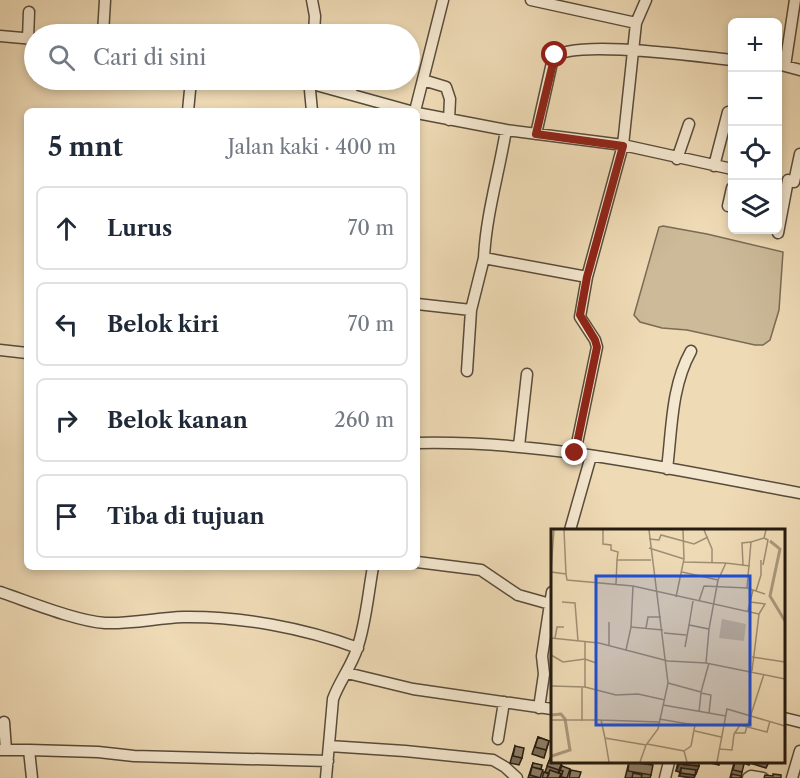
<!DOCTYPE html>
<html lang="id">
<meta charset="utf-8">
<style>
:root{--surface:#fff;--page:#f6f6f7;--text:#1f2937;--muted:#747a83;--line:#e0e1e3}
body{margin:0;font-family:"Libre Caslon Text",serif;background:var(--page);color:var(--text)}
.controls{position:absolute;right:18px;top:18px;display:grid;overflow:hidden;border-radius:9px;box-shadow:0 3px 9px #0003}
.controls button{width:54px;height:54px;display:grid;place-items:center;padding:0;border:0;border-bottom:2px solid var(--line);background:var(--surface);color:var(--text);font:30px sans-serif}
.stop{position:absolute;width:18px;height:18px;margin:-14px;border:4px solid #8f2418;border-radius:50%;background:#fff}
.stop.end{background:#8f2418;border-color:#fff;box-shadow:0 2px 6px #0008}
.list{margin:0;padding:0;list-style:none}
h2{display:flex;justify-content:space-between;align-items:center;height:78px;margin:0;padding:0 24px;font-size:26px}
h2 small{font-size:20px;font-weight:400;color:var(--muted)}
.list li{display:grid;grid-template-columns:39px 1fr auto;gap:18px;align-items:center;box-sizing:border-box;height:84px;margin:0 12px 12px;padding:0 12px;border:2px solid var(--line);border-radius:9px}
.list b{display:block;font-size:22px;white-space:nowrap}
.list em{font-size:20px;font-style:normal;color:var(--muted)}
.icon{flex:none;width:33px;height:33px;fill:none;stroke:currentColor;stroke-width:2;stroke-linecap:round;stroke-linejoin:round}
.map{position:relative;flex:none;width:800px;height:778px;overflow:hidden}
.search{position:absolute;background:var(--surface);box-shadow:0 3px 9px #0003;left:24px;top:24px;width:396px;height:66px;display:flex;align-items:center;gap:15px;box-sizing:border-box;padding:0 21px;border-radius:33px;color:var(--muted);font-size:22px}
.panel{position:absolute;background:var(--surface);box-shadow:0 3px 9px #0003;left:24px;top:108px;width:396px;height:462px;border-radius:9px}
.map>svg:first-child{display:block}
.green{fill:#ccba99;stroke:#796b55;stroke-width:1.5}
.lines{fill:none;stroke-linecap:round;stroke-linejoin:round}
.minor-casing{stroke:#584c3a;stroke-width:13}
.minor{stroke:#f4e7cf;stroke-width:10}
.wall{fill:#7a6d58;stroke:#261c11;stroke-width:1.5}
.shaded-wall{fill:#635947;stroke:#261c11;stroke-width:1.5}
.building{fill:#8e7f66;stroke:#261c11;stroke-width:1.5}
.route{stroke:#8f2418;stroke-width:8}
.inset-river{fill:none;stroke:#aa997d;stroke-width:3}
.inset-road{fill:none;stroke:#9e8e73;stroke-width:1.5}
.view{fill:#1d4ed8;fill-opacity:0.15;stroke:#1d4ed8;stroke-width:3}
.inset-edge{fill:none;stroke:#261c11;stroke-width:3}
</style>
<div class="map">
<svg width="800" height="778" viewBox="0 0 800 778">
<rect width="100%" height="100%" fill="#eedab5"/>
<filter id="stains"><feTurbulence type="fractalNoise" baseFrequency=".00333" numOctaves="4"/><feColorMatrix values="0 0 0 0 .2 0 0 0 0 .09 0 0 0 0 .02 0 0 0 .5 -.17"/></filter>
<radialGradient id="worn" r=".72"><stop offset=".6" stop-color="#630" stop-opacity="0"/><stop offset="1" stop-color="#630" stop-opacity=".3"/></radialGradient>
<path class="green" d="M663 226 707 234 783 252 779 310 770 340 763 345H755L687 330 662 328 640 322 634 315 659 227Z"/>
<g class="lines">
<defs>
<path id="minor" d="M312 0 315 16 314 34
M531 0 636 23
M795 0 785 66 800 70
M103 34 105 0
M0 36 34 39
M28 39 29 12
M298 80 410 111
M309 80 312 111
M423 80 446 87 450 99 449 120
M350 94 354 80
M188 111 191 80
M415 111 443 0
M417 113 506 130 623 145 732 169
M536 134 553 58C571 38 702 57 732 60
M677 159 689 124
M714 166 728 112
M794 182 800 154
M728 206 732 188
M778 233 788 180
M484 258C486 215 499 173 506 130
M417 304 471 310
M0 350 27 353
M467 371 471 310 484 258 587 277 623 145 636 23 646 0
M417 443C546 440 674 470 800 493
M519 446 527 374
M575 453 597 347 595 340 580 317 587 277
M667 469C672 429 671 387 691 351
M570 530 591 456
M417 562 481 570 518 595 550 604 552 592
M0 592C30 602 76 621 105 623 132 624 157 618 183 617 240 616 304 628 358 648
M347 673 413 689 552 709
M539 708 544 674 542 656 550 604
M784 718 800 722
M4 722 6 750
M498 739 504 702
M329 746 405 751 493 760 505 767 517 778
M0 750H29
M32 778 29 750 98 752 134 756 328 761
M326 778 333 699C339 682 351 667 357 649 366 623 368 594 373 567
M665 778 669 762
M748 778 751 776 763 778
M792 778 800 751"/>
</defs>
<use href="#minor" class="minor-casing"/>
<use href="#minor" class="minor"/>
</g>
<path class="wall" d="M538 737 549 741 544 758 532 754Z
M515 746 522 758 519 765 510 763Z
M551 756 562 762 558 773H559L562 766 567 778H561L562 775H561L559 778 545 772Z
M629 762H646V764L651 775 650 778H625Z
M678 762 699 766 694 778 679 776 680 772 676 771Z
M707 762H720L719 765Z
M732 762H739L738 763 742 772 741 778H730L734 763Z
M741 762H769L766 768 750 763 749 765Z
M533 763 541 769 540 778H528Z"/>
<path class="shaded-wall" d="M679 764 699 766 696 774 681 768 680 772 676 771Z
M681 773 695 775 694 778 679 776Z"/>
<path class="building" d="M538 737 549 741 546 750 535 747Z
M515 746 524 748 522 758 513 756Z
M551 756 552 757V762H562L559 770 547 766Z
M629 762 653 765 651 775 628 771Z
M638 762H646V764Z
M679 762H699V766L679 764Z
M735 762 744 764 742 772 733 770Z
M533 763 542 765 541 769 532 767 531 770Z
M562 766 570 769 567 778 561 777 563 771 560 770Z
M532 767 543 770 540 778 530 775Z
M681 768 696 770 695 775 681 773Z
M550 770 561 774 559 778H547Z
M571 770 581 772 579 778H569Z
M544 772 549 774 547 778H542Z
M633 773 642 775 641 778H632Z
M732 774 741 776V778H731Z
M773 774 781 775V778H764L765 775 773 776Z"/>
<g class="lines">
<path class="route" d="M555 55 536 134 623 146 587 277 580 315 595 340 597 347 575 453"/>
</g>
<g transform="translate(551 529)">
<rect width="234" height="234" fill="#eedab5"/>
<path d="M171 90 195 95 193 112 168 109Z" fill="#ccba99"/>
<path class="inset-river" d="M219 12 229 20 219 67 234 92M0 186 10 185 14 190 19 221 1 227"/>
<path class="inset-road" d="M13 1 15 45M52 1V15L60 16V21L67 23 66 31H100M153 1 161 20V33M98 10 108 11 110 6 143 15 157 8M98 19 133 30M133 33 175 34M192 36 191 14 200 13M212 36 217 11 213 9M0 41 3 1M0 43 15 45 16 51 82 57 208 85 201 142M131 43 167 51M65 55 66 31M205 62 210 46V31M214 65 196 59 200 13 213 9 215 1M125 68 133 30 132 1M148 72 153 57 196 59M11 73 24 74 27 112M199 73 214 75 208 85M197 82 202 61M0 87V112M138 96 142 72M80 98 82 57M95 99 97 88H110M113 104 135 106M0 109 48 114 117 132 155 134 234 150M4 109 6 98H13M58 116V93M134 118 138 96 158 100 167 51 175 34 199 37M75 121 80 98 112 101M0 126 12 133 34 130 45 134M201 128 234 133M155 134 158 100M117 154 150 163 158 134M0 157 34 158 65 166 87 165 114 171M31 158V192M34 158V113M150 164 160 166 158 184M112 176 175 187M148 183 150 164M108 190 144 196 140 217 133 222M0 191H50M144 202 170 208M183 204H194L213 145M54 209 58 233M96 215 133 222 136 233M95 216 54 209 50 191 108 193M168 220 181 221 183 205 189 196 216 203 219 192M89 233 95 216 107 200 117 154 98 1M166 233 176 180 234 197"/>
<path class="view" d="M45 47H199V196H45Z"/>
<rect width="234" height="234" class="inset-edge"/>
</g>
<rect width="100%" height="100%" filter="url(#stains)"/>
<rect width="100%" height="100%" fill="url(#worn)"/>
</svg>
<div class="controls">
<button>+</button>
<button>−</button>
<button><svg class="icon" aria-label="locate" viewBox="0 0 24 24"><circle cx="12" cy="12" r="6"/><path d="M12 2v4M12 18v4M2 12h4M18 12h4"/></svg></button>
<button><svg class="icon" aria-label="layers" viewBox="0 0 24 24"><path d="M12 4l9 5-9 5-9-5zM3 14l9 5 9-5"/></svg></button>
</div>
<div class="stop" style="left:555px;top:55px"></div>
<div class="stop end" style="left:575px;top:453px"></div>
<div class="search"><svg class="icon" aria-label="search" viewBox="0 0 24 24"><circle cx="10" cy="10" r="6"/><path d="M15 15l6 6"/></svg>Cari di sini</div>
<section class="panel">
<h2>5 mnt<small>Jalan kaki · 400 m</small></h2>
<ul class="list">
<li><svg class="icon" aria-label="ahead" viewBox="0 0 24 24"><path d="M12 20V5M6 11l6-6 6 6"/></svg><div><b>Lurus</b></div><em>70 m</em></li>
<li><svg class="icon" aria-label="left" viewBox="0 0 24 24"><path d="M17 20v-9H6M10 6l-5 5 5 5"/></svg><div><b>Belok kiri</b></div><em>70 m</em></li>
<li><svg class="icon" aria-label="right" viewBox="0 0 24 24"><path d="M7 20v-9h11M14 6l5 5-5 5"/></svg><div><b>Belok kanan</b></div><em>260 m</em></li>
<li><svg class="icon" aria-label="arrive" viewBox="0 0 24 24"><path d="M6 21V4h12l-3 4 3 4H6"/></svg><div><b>Tiba di tujuan</b></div></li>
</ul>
</section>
</div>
